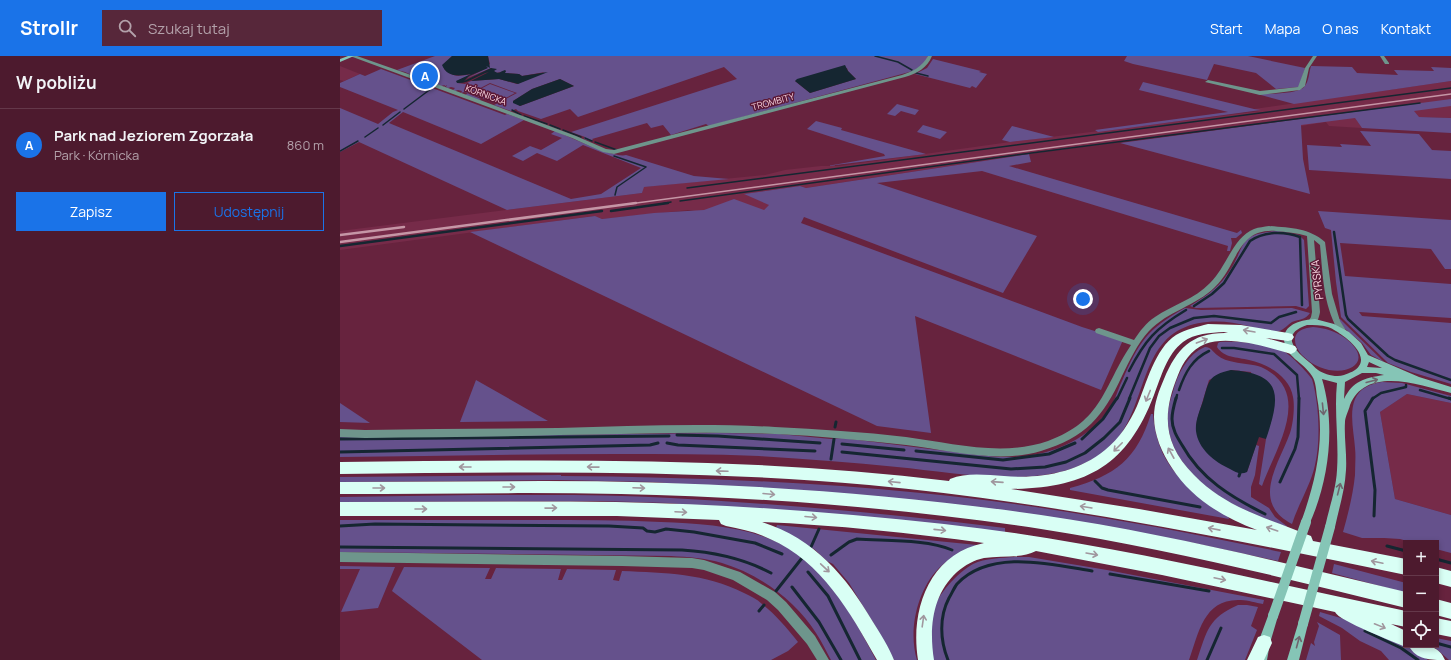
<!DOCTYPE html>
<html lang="pl">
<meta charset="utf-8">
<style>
:root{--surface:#4d1a2e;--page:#57273a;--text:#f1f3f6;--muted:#b3a1aa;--line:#64384a;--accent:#1a73e8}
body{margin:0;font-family:Manrope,sans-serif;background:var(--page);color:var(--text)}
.controls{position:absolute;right:12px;bottom:12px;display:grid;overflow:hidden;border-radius:0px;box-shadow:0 2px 6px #0003}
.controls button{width:36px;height:36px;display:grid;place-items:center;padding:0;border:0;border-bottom:1px solid var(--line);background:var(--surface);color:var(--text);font:20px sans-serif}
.you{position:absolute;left:743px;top:243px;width:14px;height:14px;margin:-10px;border:3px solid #fff;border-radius:50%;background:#1a73e8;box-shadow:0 0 0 6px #1a73e833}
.badge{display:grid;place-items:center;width:26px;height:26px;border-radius:50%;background:var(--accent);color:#fff;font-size:13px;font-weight:700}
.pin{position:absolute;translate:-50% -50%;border:2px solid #fff;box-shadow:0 1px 4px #0006}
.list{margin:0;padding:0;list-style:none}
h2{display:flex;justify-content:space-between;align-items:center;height:52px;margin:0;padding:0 16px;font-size:17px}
h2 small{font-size:13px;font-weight:400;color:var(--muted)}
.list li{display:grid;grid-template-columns:26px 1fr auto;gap:12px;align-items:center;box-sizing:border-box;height:72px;padding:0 16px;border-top:1px solid var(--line)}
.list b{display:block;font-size:15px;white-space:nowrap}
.list p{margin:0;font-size:13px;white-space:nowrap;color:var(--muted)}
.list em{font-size:13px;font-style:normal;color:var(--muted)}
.actions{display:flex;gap:8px;padding:12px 16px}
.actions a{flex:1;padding:9px 0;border:1px solid var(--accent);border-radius:0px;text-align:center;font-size:14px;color:var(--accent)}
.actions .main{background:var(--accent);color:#fff}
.icon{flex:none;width:22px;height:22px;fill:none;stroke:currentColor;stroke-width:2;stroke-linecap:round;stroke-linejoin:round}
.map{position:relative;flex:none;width:1111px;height:604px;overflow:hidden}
header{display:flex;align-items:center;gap:24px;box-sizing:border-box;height:56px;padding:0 20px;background:var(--accent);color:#fff}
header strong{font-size:19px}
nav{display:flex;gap:22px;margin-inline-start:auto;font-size:14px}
.search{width:280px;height:36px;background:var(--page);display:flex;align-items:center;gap:10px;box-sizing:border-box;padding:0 14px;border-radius:0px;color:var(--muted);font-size:15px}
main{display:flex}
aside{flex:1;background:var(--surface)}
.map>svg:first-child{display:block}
.built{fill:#762b49}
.green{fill:#65518c;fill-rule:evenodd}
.water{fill:#152631}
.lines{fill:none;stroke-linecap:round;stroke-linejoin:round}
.stream-far2{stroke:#152631;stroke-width:1.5}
.stream-far1{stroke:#152631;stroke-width:2.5}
.stream{stroke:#152631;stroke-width:3}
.street{fill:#6e958c;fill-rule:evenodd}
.secondary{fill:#85c5b6;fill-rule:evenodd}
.highway{fill:#d9fff5;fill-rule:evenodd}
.rail-far1{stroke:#c596a6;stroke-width:1.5}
.rail{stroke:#c596a6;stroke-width:2.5}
.secondary-bridge{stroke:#85c5b6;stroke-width:10}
.oneway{stroke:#a0979e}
.oneway2{stroke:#6e656e}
.labels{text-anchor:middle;stroke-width:3;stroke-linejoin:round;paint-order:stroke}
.far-street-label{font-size:9px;fill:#fad7e2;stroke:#5b1734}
.street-label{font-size:11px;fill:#fad7e2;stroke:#5b1734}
</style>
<header>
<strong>Strollr</strong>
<div class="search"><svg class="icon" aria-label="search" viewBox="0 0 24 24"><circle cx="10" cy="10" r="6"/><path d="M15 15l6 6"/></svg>Szukaj tutaj</div>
<nav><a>Start</a><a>Mapa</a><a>O nas</a><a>Kontakt</a></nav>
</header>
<main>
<aside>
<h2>W pobliżu<small></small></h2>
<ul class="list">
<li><span class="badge">A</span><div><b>Park nad Jeziorem Zgorzała</b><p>Park · Kórnicka</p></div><em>860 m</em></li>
</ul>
<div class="actions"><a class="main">Zapisz</a><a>Udostępnij</a></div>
</aside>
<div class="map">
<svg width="1111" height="604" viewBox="0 0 1111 604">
<rect width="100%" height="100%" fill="#67233e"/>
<path class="built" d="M0 10 20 18 4 25 0 24Z
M1111 25V62L1079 61 1016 63 1022 72 989 70 986 66 961 70 935 66 689 98 466 132 460 130 405 138 430 149 423 155 392 161 349 154 262 163 254 160 0 194V175L302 137 303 131 425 119 445 114 481 110H499L670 86 920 55 914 53Z
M1067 338 1111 347V459L1055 443 1040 356Z"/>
<path class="green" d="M95 0H112L104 13C115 22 118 20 132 18L117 25V27L125 28 149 16 131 25 159 23 177 28 205 16 182 20 179 18 164 17 166 15 156 17 151 12 123 24 147 12 145 11 150 8 148 0H588C586 8 580 11 573 15L369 70 366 68 331 79 323 69 311 72 307 67 252 83 253 84 251 85 244 83 245 81 231 76 397 23 384 11 238 61 230 53 201 63 178 55 176 53 171 55 154 49 177 37 150 27 129 38 141 43 139 44 125 39 128 37 124 36 121 37 122 35 118 34 115 35 113 34 115 32 111 31 108 32 106 31 107 29 104 31 105 29 101 30 90 26 92 24H85L87 23 84 21 80 23 65 16 57 14ZM507 12 508 15 516 23 470 37 455 25ZM220 23 234 30 180 50 173 45 192 33Z
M787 0H908L965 12 959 31 936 33 916 17 874 8 867 24 793 8 784 5Z
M593 3 641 15 639 16 647 18 636 32 632 30 630 32 575 18 587 12Z
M971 10 1012 11 1017 17 1058 19 1054 14 1094 15 1091 11 1111 12V25L954 48 917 38C928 38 958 38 964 31 969 26 969 16 971 10Z
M41 13 165 59 167 58 184 64 141 88 63 56 49 67 231 143 261 138 301 112 243 89 217 105 197 97 183 105 172 100 190 90 201 94 222 82 211 78 215 75C228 80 275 103 286 99L354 120 389 123 304 131 302 137 167 154 19 86 0 96V52L38 68 53 56 58 54 0 31V27L20 18 25 20Z
M803 26 914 53 921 54 758 76 755 74 888 56 799 34Z
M150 28 175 37 156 47 131 38Z
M1111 43V50L1074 55 1079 61 1111 62V77L1022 72 1015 62 961 69 963 103 970 138 780 87Z
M557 48 579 54 575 59 561 55 555 60 547 58Z
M476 65 502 72 501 74 586 98 487 110 545 100 544 98 467 73Z
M583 69 607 76 600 83 577 76Z
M672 70 714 81 670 86 662 84Z
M1020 75 1079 78 1092 94 1111 95V123L969 114 967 89 1002 91 1000 88 1031 90Z
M689 98 691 106 669 110 897 177 901 174 902 177 896 182H891L892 187 890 195H887L888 190 642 115 537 127 697 180 663 237 464 161 461 167 742 271 783 284 761 334 575 260 591 377 537 370 130 176 255 160 262 163 314 157 364 154 394 143 424 154 429 149 404 138 460 130 466 132Z
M978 155 1111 164V213H1105L1091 193 1000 187 1005 220 1111 228V262L1019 256 1022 260 1111 267V328L1071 316 1048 307 1001 261 996 226 991 174 985 172Z
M938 175 959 179 964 184 969 250 966 253 956 250 856 252 850 250C863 242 877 233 886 220 907 193 894 177 938 175Z
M845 252 861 254 952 252 970 257C965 264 960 263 952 266 947 269 945 273 939 275 929 278 918 272 908 270 887 264 861 263 841 273 798 294 805 361 768 393 759 401 747 406 736 411 684 431 611 416 557 411 511 406 465 403 419 400 372 398 324 398 276 398 184 398 92 400 0 401V380L49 381 378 377 439 378 491 383 502 382C534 386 566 390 598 394 623 396 648 402 673 401 711 400 751 383 771 350 776 342 778 333 782 325 799 286 807 273 845 252Z
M998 263H1000L1044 306 1031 299 1022 287 1004 272Z
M973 271C985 272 995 275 1005 282 1043 311 992 329 963 300 959 296 955 290 955 284 955 274 965 272 973 271Z
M880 286C900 285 924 287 943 295 950 298 968 317 972 323 979 347 981 384 975 409 971 428 958 449 952 468 910 446 939 408 950 377 953 368 955 351 953 341 950 321 928 308 909 304 897 301 884 302 877 291L878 287Z
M865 291C871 291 872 295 877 299 882 303 888 305 894 306 903 308 913 308 921 311 975 336 935 393 922 430L919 428 926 383 911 316 891 314 869 324 857 364 856 375 907 416 916 389 919 390 915 419 911 431V441L929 452 935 461 948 471C937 467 925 464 914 459 875 443 824 406 828 358 828 349 832 340 834 332 839 316 848 298 865 291Z
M136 324 208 365 120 366Z
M1042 326 1062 327 1111 340V347L1067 338 1040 356 1055 443 1111 459V497L1096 493V487H1074L1060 483 1044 482H1022L1003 476C1008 458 1013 439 1015 419 1015 410 1016 401 1015 392 1014 377 1009 357 1015 343 1020 332 1030 328 1042 326Z
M0 347 30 367 0 366Z
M811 358H813C817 412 848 432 888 460L889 463 730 434V432C775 420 797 403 811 358Z
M221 419V420C341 421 461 425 581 437 703 449 822 471 941 496L938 505 849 486 363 430 314 426 218 424 0 426V421Z
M135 439C200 439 266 438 331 442 443 448 554 458 665 472V478L329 447 259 445 0 446V441Z
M0 464C66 464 131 464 197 464 238 464 279 464 321 466 364 468 412 470 450 493 491 519 514 562 536 604H491C486 595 482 586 476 577 456 545 419 518 382 507 365 502 348 501 331 500L0 496Z
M437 469 637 489C623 495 609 502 598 513 577 535 568 575 577 604H554L534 568 509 527 493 508 487 505 474 493 436 472Z
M675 501H689L767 514 924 544 923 548C916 547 908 544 901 544 864 542 859 576 849 604H593C589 589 589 570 593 555 597 539 618 516 633 508 645 502 662 502 675 501Z
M994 508 1066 527V537L992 517Z
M0 510 55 511 38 552 1 556 20 513H0Z
M64 511 150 512 145 523H151L156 512 221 513 218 524H222L227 513 276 514 273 524 279 525 282 515C325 517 365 517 404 537 410 540 417 543 422 548 436 559 447 572 458 586L448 595 431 604H142L52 535Z
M898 549H907L918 551 911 570 917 574 905 604H857C867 575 868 562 898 549Z
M980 556C1016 566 1059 580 1088 604H1049L1041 595 1020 585 1002 572 979 560Z
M977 566 1000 579 1001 604H966L971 587 975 590 974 586 979 570Z
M1096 582 1111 585V604H1109L1092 589H1096Z"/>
<path class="water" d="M112 0H148L150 12 146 10 148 12 129 20 124 25 151 12 157 13 154 15C159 19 161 15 165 14L166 15 165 17 179 18 182 20 208 16 178 28 159 23 131 25 149 16C137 19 129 28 117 27L116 25 131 18C120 20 107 22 102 9Z
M505 9 508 15 516 23 470 37 455 25 457 23Z
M220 23 234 30 180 50 173 47V45L192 33Z
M891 314C944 318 940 341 926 383L919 381 907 416C901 419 895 416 890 413 875 406 858 393 856 375 855 365 860 354 863 345 869 325 868 319 891 314Z"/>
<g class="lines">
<path class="stream-far2" d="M535 0 558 6 572 14
M576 17 588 20
M64 53 92 32
M172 54 181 59
M184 60 207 68
M43 69 60 56
M210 69 220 73
M223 74 241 81
M25 81 38 72
M245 82 252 85
M255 86 277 94
M0 95 18 85
M274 100 306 111 277 131 275 139
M347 132 1111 32
M340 145 676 99 1080 47
M321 148 331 146"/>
<path class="stream-far1" d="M271 155 328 147
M994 176 1006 259 1008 263 1048 300 1055 304 1111 324
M0 190 262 155
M854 250 872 238 884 227 910 185C924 175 944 175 960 181L962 249
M882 292H894L934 298 957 319 959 343
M789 315C805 284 816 272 846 254
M839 334C845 317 852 303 869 295
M1080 334 1111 343
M777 343 787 322
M789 343 810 292 819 280 830 272 854 262 874 260 931 267 939 261 956 256
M836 343 837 339
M1032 343 1041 337 1066 331V329"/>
<path class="stream" d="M836 342C834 349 832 356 832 363 832 373 837 381 842 389 861 423 891 441 925 458
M1033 342 1025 355 1035 434 1034 460
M1109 342 1111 343
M495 371 496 366
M337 379 378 380 480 387
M0 383 329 380
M742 383 763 363 777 342
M327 387 338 389 475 395
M502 388 564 394
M576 395 663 404 709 398 735 387
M0 396 310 389 318 387
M502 396 671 413 705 411 726 406 745 397 764 382 780 366 790 342
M491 403 494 383
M899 420 900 417
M755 425 762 432 768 434 860 451
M940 426 955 393 958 381 959 342
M0 470 35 468 269 470 303 472 307 475 315 476 326 473 354 476 415 487 442 498
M1047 490 1066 495
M0 491 342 494C374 496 403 502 431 517
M471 491 479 473
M491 499 509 486 517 483C545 485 587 483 612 494
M1096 503 1111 507
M468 516 488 540 520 604
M770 518 869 535
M452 531 479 566 501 604
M436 535 462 502
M419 555 424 549
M1025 575 1061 592 1078 604
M1096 587 1111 591
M608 604C600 584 599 561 609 542 612 537 614 532 617 528 650 493 710 508 752 515
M867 604 881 572"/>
<path class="street" d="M10 0H17L108 32 236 80 266 93 274 94 562 19C573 15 582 11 588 0H592C587 12 578 17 565 21L274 98 263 96 232 82Z
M973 0H977L969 12 965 30 960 34 920 39 865 26 868 24 920 35 958 31 965 12Z
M1040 0H1044L1049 7V8H1045Z
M929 170C951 172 969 172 985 186L992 238 1000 265 1007 276 1006 278H1000C983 250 983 220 980 189L974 184 980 256C979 261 978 267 972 269L968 266 971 261 972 256 967 180C957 177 946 176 936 175 897 172 898 209 875 231 856 250 828 255 809 275 797 288 790 304 782 320 763 361 746 381 701 395 657 408 610 394 566 389 522 384 478 380 435 378 363 375 291 378 219 379 154 381 90 381 25 382L0 381V373L25 374C89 373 153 373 218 372 290 370 363 367 435 371 479 373 523 376 566 381 612 387 662 401 708 385 763 365 763 331 791 289L756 277 755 275 756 273 759 272 794 284C800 275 806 267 815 261 832 249 855 243 870 227 886 212 893 181 914 173 919 171 924 171 929 170Z
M0 496 282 500 352 502 364 504 400 516 435 536 446 546 475 580 489 604H477L467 588 438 554 427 544 393 524 364 514 352 512 282 510 0 506Z"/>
<path class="secondary" d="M8 0H14L0 6V3Z
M975 263 994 268 1009 276 1021 287 1028 299 1079 321 1111 331V337C1081 329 1026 309 1010 349 1009 354 1005 361 1005 366 1004 382 1007 398 1006 414 1005 434 999 452 995 471L993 474 990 476 987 474 985 471C989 452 996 434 997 414 999 385 994 356 997 327L982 323C996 370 989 425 969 469L966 471 963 469 961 466C976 425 985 384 977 341 976 334 976 326 972 320 964 306 944 301 944 282 945 267 963 264 975 263ZM967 269C974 269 981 269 988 271 999 275 1029 296 1019 310 1016 315 1009 317 1004 319 996 322 984 318 978 314 975 312 972 308 969 306 954 294 940 278 967 269ZM1029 306 1042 312 1027 311ZM1022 317H1036L1044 319C1024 322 1013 325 1004 343L1005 326Z
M933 555 937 556 938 560 930 587 927 604H915L918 587 928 560 929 556Z
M963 563 967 564 968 568 959 604H947L958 568 959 564Z"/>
<path class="highway" d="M868 268 901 269 948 277 952 278 954 281 952 284 948 285 926 282 955 290 957 293 955 296 951 298C927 291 889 279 865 288 851 294 843 306 838 319 822 358 823 388 854 419 887 453 930 463 971 480L973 485 1066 503V519C888 482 710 446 529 429 353 413 176 416 0 418V406C203 404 407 400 609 425L610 423C627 416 646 419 664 420 699 423 737 417 765 394 779 383 790 366 797 350 806 329 815 292 836 279 846 273 857 271 868 268ZM884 276 888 277C852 276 837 292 824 323 819 335 814 347 814 361 814 379 822 397 832 412 851 442 884 462 917 474L799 453 671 433C746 432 787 410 814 339 821 321 827 298 843 286 855 277 870 277 884 276Z
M202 425C369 425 536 435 701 459 824 477 945 507 1066 536V552C945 522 824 492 701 473 563 452 421 441 281 438 187 436 94 438 0 438V426Z
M0 446C92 446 184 445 276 446 385 448 495 456 604 468 760 485 913 523 1066 555V571L1051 568 1066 575V589C1082 589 1098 587 1105 604 1091 604 1076 604 1069 590L1066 591C1054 586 999 565 995 556L822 519 696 495C681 503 661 499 644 502 634 504 625 509 617 516 592 539 589 572 594 604H578C570 554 589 498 644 487 571 477 496 469 422 466 475 483 506 520 533 566 541 579 549 591 554 604H537C510 556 482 506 430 483 416 476 401 473 386 470L381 468 379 464 277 460H0Z
M1096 511 1111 515V531L1096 527Z
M1096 543 1111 547V563L1096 559Z
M1096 562 1111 565V581L1096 578Z
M924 579 930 581 932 587 924 604H907L918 581Z"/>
<path class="rail-far1" d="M289 148 1111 38"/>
<path class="rail" d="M0 179 64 171
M0 186 296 147"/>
<path class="secondary-bridge" d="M933 560 966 466
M963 568 990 471"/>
</g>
<defs><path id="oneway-shaft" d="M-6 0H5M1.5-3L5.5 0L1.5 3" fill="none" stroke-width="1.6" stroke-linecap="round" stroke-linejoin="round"/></defs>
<g class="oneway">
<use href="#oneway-shaft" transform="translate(909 275) rotate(-170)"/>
<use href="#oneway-shaft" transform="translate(862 285) rotate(-20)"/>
<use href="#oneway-shaft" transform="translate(808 340) rotate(112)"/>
<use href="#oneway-shaft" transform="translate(778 391) rotate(135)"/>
<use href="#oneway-shaft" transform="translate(831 397) rotate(-119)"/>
<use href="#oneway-shaft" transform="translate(125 411) rotate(180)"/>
<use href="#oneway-shaft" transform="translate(253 411) rotate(-179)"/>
<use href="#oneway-shaft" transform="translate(382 415) rotate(-178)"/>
<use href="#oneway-shaft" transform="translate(554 426) rotate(-174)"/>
<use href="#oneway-shaft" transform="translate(657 426) rotate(-176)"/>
<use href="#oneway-shaft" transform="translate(169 431)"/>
<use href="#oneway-shaft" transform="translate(39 432)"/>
<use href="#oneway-shaft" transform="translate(299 432) rotate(2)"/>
<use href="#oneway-shaft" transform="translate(429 438) rotate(5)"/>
<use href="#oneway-shaft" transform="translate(746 451) rotate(-171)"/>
<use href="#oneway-shaft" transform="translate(211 452) rotate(-1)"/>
<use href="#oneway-shaft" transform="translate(81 453)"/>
<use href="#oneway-shaft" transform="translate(341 456) rotate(3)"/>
<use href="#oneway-shaft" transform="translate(471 461) rotate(5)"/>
<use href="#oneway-shaft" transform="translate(874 473) rotate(-169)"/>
<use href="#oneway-shaft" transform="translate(932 473) rotate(-161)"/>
<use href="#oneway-shaft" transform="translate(600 474) rotate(6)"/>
<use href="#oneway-shaft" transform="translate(752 498) rotate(10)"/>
<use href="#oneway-shaft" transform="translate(1037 506) rotate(-168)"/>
<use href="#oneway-shaft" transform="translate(485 512) rotate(43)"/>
<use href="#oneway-shaft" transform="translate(880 523) rotate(12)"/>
<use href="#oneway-shaft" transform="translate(583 565) rotate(-82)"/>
<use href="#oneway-shaft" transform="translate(1040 570) rotate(22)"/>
</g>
<g class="oneway2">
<use href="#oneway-shaft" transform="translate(1032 325) rotate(-15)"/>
<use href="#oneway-shaft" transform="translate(983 353) rotate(84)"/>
<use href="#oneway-shaft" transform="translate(999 433) rotate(-76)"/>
<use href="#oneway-shaft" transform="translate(958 586) rotate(-75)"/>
</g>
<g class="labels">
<g class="far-street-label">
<text transform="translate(146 39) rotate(20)" y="3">KÓRNICKA</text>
<text transform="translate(433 46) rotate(-15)" y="3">TROMBITY</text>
</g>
<g class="street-label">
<text transform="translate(977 224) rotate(-97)" y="4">PYRSKA</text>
</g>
</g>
</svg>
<div class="controls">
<button>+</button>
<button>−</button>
<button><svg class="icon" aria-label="locate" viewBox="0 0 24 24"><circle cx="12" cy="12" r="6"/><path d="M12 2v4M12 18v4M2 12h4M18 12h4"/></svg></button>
</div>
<div class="you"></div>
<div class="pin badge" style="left:85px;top:20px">A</div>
</div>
</main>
